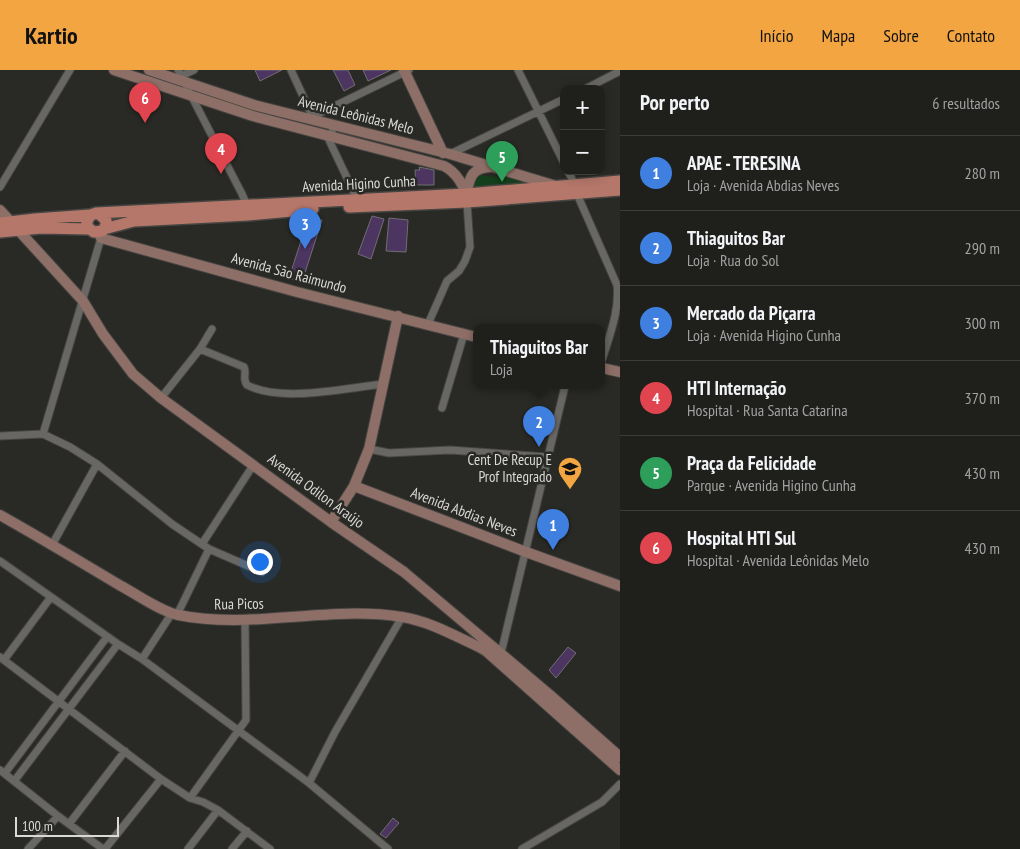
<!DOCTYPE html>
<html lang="pt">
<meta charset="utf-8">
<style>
:root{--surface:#1f1f1c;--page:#2c2c29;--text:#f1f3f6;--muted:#a1a2a3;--line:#3c3d3b;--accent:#f2a541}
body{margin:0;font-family:"PT Sans Narrow",sans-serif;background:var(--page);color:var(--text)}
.controls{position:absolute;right:15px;top:15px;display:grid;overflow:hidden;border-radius:10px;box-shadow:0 2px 12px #0003}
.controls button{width:45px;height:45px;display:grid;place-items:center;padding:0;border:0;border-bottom:1px solid var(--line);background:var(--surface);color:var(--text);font:25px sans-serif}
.scale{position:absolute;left:15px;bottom:12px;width:104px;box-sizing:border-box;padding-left:5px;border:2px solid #dad9d7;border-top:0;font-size:14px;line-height:18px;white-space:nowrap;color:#dad9d7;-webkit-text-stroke:4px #292925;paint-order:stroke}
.you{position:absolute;left:259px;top:491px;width:18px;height:18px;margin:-12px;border:4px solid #fff;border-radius:50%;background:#1a73e8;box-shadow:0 0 0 8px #1a73e833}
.badge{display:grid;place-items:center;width:32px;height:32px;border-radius:50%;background:var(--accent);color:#fff;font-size:16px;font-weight:700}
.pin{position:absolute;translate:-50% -41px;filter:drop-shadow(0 1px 2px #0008)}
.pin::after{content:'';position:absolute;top:26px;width:18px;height:15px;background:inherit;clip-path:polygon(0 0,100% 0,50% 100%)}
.popup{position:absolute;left:473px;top:254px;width:132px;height:65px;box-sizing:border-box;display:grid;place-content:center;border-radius:10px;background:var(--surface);filter:drop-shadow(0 1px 4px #0005);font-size:16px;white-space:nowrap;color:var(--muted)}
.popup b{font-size:19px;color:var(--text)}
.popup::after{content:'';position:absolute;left:50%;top:100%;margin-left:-10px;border:10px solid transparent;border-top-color:var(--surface)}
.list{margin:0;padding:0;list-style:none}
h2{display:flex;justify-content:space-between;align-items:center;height:65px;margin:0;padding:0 20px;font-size:21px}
h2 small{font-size:16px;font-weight:400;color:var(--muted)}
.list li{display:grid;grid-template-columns:32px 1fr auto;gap:15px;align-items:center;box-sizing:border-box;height:75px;padding:0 20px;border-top:1px solid var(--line)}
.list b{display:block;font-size:19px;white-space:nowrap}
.list p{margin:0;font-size:16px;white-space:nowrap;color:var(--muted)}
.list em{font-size:16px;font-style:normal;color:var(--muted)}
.map{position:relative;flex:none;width:620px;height:779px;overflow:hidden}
header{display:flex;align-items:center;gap:30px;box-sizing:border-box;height:70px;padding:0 25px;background:var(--accent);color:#111}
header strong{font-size:24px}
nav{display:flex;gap:28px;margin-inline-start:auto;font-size:18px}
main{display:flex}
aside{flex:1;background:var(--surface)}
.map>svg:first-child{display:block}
.green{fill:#153e1a}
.building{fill:#4d3562;stroke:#706e72}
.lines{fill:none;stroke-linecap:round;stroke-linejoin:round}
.street-casing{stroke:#464542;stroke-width:9}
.secondary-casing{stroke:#464542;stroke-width:12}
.primary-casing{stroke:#464542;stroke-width:14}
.street{stroke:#686763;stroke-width:7}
.secondary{stroke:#8e6f67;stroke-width:10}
.primary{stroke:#b4776a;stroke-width:11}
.labels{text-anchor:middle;stroke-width:5;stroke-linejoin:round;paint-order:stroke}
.street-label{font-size:15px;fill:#dad9d7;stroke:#292925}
.poi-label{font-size:15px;fill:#dad9d7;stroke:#292925;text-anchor:end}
</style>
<header>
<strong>Kartio</strong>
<nav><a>Início</a><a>Mapa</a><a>Sobre</a><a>Contato</a></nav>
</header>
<main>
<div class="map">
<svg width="620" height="779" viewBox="0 0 620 779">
<rect width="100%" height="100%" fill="#292925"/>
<path class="green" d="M480 105 528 111 529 114 473 119C472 112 475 109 480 105Z"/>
<path class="building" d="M255 0H282L260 11Z
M333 0H348L355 15 344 21Z
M363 0H391L368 11Z
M419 97 434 100V115H416L415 100H420Z
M372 146 384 149 371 189 358 184Z
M389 148 408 150 406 182 386 181Z
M308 149 322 150 302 212 289 208Z
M568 577 576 583 556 608 549 600Z
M393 748 399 753 386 768 380 764Z"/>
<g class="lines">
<defs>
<path id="street" d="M178 0 242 124 248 138
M291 0 314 50
M518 0 564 93
M181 6 194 0
M585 19 620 1
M312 47 409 0
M334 56 329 70 357 129
M450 84 564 29
M568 101 575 115
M0 117 70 0
M577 124 617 215C620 240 609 267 602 290
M428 254 447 211 459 201 465 191 470 177 467 132
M200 279 244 297C247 303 242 309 247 315 282 333 345 318 384 314
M161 328 200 279 212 259
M442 338 464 264
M43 364 101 168
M0 366 43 364 70 377 97 394 172 454 209 479 262 502
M369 379 389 383 450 380 547 387
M202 474 254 394
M52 475 97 394
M0 491 118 574 142 589 309 713 388 779
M177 545 209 479
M498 585 502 579 565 316
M0 587 161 709 190 728 203 732 218 740 270 779
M142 589 172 543
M4 590 51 527
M0 700 58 746 103 779
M5 703 107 567
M15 710 118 574
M309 713 335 662 402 547
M190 728 246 650 245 550
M69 754 125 681
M28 779 58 746
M105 779 161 709
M188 779 218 740
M232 779 247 761
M522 779 602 732 620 714"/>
<path id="secondary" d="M114 0 253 46 444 96C456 102 465 116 467 130
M149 0 254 35 450 84 556 116
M404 0 443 83
M466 124C470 108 471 98 490 97
M0 140 83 231 103 264 133 304 161 328 331 452 404 502 550 625 620 687
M99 162 101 168 297 222 476 267
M602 298 620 302
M354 416 526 482 620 516
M0 445C41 468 81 492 121 516 138 525 160 541 178 545 252 560 328 535 402 547 429 551 455 566 479 577L486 581 620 700
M331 452 354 416 369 379 398 246"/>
<path id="primary" d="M349 137 467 132 620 120
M99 144 106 150V156L102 161 94 162 87 157C86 150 89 145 96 143L466 124 620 111
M0 153 35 149 90 145
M104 159 134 151 248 145 313 139
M0 162 41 158 89 159"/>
</defs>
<use href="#street" class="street-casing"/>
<use href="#secondary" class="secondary-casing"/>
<use href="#primary" class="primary-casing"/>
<use href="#street" class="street"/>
<use href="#secondary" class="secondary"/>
<use href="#primary" class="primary"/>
</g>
<defs>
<symbol id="school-pin" viewBox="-11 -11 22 30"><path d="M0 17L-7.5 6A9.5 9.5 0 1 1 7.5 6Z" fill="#f2a541" stroke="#292925"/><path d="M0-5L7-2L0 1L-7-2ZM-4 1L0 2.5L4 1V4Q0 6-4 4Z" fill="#111"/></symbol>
</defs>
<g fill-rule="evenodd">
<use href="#school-pin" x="556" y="385" width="28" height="38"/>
</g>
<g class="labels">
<g class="street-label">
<text transform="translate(356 45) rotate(14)" y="5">Avenida Leônidas Melo</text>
<text transform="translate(359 114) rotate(-3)" y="5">Avenida Higino Cunha</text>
<text transform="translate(289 203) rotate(15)" y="5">Avenida São Raimundo</text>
<text transform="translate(316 421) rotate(36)" y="5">Avenida Odilon Araújo</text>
<text transform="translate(464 442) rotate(21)" y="5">Avenida Abdias Neves</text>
<text transform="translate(239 534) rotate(-1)" y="5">Rua Picos</text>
</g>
<g class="poi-label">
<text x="552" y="395">Cent De Recup E<tspan x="552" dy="17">Prof Integrado</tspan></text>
</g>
</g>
</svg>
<div class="controls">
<button>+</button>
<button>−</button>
</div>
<div class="scale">100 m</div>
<div class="you"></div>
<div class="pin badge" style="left:553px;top:480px;background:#3f7fe0">1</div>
<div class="pin badge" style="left:539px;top:377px;background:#3f7fe0">2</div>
<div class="popup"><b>Thiaguitos Bar</b>Loja</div>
<div class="pin badge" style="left:305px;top:179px;background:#3f7fe0">3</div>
<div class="pin badge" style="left:221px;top:104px;background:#e0444e">4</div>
<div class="pin badge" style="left:502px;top:112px;background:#2e9e5b">5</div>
<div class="pin badge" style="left:145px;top:53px;background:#e0444e">6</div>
</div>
<aside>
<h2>Por perto<small>6 resultados</small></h2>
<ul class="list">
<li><span class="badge" style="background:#3f7fe0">1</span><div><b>APAE - TERESINA</b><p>Loja · Avenida Abdias Neves</p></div><em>280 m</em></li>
<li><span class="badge" style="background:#3f7fe0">2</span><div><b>Thiaguitos Bar</b><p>Loja · Rua do Sol</p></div><em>290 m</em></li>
<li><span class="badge" style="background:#3f7fe0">3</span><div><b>Mercado da Piçarra</b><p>Loja · Avenida Higino Cunha</p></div><em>300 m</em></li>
<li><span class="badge" style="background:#e0444e">4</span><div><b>HTI Internação</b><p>Hospital · Rua Santa Catarina</p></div><em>370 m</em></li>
<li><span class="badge" style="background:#2e9e5b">5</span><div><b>Praça da Felicidade</b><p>Parque · Avenida Higino Cunha</p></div><em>430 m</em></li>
<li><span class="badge" style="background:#e0444e">6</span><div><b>Hospital HTI Sul</b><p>Hospital · Avenida Leônidas Melo</p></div><em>430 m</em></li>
</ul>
</aside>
</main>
